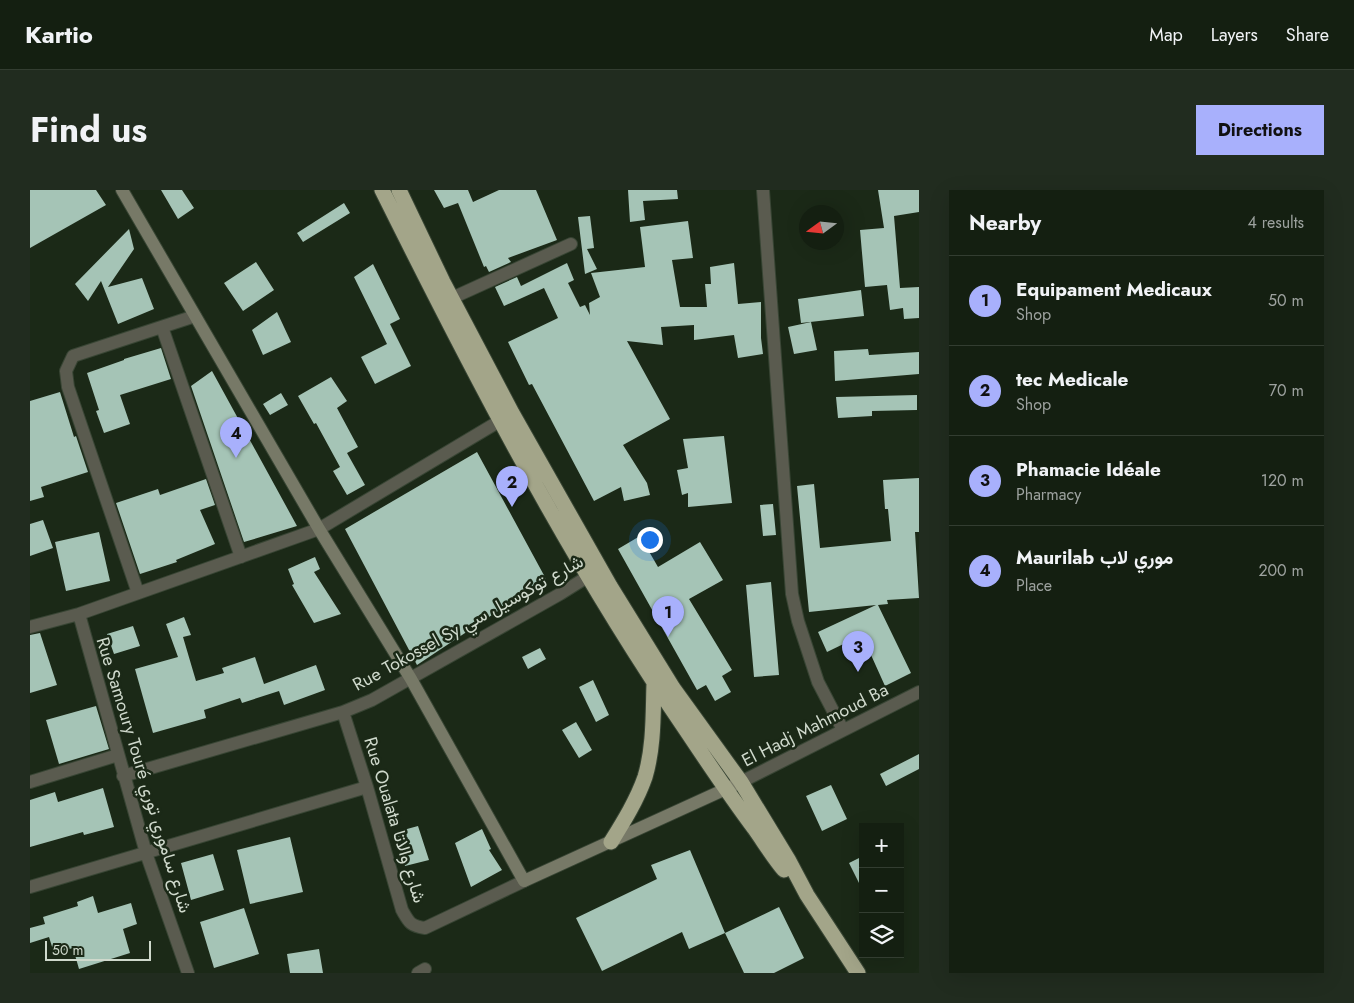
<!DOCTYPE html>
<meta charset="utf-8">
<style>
:root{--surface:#141f11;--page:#212c1f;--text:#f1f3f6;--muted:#9da29f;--line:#333d31;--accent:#a8b0fc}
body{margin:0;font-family:Jost,Vazirmatn,sans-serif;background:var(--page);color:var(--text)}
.controls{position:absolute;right:15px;bottom:15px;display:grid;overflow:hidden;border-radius:0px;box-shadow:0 5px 20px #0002}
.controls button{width:45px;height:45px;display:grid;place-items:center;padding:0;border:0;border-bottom:1px solid var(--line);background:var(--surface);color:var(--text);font:25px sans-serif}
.compass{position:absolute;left:769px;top:15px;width:45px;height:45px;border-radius:50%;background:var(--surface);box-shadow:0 5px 20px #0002;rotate:255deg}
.scale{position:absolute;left:15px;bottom:12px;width:106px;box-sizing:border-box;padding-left:5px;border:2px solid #cfd9cc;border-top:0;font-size:14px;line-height:18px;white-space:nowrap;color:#cfd9cc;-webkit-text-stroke:4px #1b2917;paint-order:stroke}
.you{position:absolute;left:619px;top:349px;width:18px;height:18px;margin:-12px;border:4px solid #fff;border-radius:50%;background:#1a73e8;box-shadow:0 0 0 8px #1a73e833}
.badge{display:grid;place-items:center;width:32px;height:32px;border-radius:50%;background:var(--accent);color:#111;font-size:16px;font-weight:700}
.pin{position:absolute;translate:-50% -41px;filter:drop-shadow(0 1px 2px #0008)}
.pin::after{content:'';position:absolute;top:26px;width:18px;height:15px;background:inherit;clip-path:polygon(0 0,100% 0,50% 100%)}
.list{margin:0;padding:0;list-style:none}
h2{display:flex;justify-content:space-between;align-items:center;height:65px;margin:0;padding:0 20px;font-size:21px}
h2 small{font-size:16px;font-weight:400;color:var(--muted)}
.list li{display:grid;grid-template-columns:32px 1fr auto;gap:15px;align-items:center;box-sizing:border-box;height:90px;padding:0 20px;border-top:1px solid var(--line)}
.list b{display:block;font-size:19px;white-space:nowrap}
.list p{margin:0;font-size:16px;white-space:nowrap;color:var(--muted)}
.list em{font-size:16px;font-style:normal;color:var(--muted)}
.icon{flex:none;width:28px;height:28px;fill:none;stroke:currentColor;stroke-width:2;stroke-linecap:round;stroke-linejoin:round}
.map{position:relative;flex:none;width:889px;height:783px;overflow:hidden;border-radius:0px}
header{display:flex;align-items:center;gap:30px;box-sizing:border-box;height:70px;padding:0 25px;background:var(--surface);border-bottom:1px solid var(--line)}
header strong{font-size:24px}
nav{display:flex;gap:28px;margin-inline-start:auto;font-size:18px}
.intro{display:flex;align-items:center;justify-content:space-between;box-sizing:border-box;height:120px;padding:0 30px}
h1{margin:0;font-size:35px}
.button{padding:12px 22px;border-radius:0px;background:var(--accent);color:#111;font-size:18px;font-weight:700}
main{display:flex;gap:30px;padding:0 30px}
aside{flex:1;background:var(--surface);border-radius:0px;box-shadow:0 5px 20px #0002}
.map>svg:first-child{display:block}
.building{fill:#a5c4b6}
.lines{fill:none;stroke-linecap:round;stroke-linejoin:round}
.street-casing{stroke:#384534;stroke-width:14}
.secondary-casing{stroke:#384534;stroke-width:14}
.highway-casing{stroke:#384534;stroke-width:17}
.street{stroke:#5a5b4f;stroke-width:12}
.secondary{stroke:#777967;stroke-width:12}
.highway{stroke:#a3a589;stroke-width:15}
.labels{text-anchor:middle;stroke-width:5;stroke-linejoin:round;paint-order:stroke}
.street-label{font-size:18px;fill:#cfd9cc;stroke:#1b2917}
</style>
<header>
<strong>Kartio</strong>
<nav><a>Map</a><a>Layers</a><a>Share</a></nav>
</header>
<div class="intro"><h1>Find us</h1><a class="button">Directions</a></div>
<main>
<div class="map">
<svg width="889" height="783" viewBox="0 0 889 783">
<rect width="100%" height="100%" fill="#1b2917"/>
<path class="building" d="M0 0H66L76 15 0 58Z
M131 0H152L164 18 148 29Z
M404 0H438L443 12 469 0H506L527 50 478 68 481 72 459 82 456 76 454 77 428 13 414 18Z
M598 0H647L648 9 613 11 615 30 600 32Z
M848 0H889V22L864 26 870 98 889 97V128L874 129 873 118 860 120 857 95 835 97 830 40 854 38Z
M314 13 320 23 273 52 267 43Z
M560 26 564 58 557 59 567 79 555 84 548 27Z
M658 31 663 68 642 70 650 117H677L675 94H681L680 77 704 73 708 114 731 112V148L733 164 708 168 704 145 664 150V135L631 137 633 155 597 151 640 229 593 255 617 293 620 305 594 311 591 297 564 311 502 194 499 195 478 152 528 128 514 98 474 116 465 97 487 87 491 96 537 73 544 90 538 93 550 117 555 115 560 125 559 113 570 107 561 83 615 77 610 37Z
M99 39 104 59 78 97 112 88 124 119 88 134 71 91 58 111 45 94Z
M226 72 244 100 213 121 194 93Z
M343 74 370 129 360 134 381 176 345 194 331 167 357 154 324 87Z
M831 100 834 126 771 133 768 109Z
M247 122 261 152 233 165 222 140Z
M781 132 787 160 764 164 758 137Z
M131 158 141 189 90 205 100 234 74 243 66 221 69 220 57 183 94 170V169Z
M838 159 839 165 889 162V184L805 191 804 161Z
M182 181 267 336 214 352 161 196Z
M301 187 317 211 307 218 328 257 317 263 335 295 317 305 303 281 310 277 286 233 284 234 268 206Z
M30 202 44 247 46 246 58 282 11 297 14 307 0 311V211Z
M251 203 258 215 240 225 233 214Z
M887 205V220L842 221V226L808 228 806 207Z
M694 246 702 313 658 317V303L652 305 647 280 658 278 653 249Z
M447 262 516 389 387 475 315 339Z
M889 288V342H885L889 408 857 410 858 414 848 415 881 483 855 496 832 445 797 462 788 442 846 415 779 422 767 296 784 294 790 358 861 351 858 319H855L853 290Z
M176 289 185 315 170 320 185 354 146 370 147 372 110 384 86 313 128 299 130 305Z
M743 314 746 345 733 346 730 315Z
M13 330 23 358 0 366V334Z
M69 342 80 391 36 401 25 352Z
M610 346 628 377 670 352 693 390 659 409 702 480 692 486 701 502 685 511 676 495 667 500 588 359Z
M285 367 290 379 284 382 311 424 284 433 262 395 264 394 258 379Z
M741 392 749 485 724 487 716 395Z
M154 427 161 445 153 447 166 491 194 483 192 478 225 467 234 494 286 475 295 500 254 515 249 501 212 513 210 508 174 520 176 528 123 543 105 479 148 467 136 434Z
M103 436 110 456 84 464 77 444Z
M10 443 27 495 0 503V445Z
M510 458 516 469 498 479 492 467Z
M563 490 579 525 566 532 549 497Z
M66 516 79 559 29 574 16 530Z
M546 532 562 560 549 568 532 540Z
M889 564V579L856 596 850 584Z
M801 595 817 629 792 641 776 606Z
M73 598 84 637 54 645 53 642 0 657V610L25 602 28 612Z
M388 636 399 670 375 676 366 642Z
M452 639 461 659 459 660 472 680 441 697 425 653Z
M260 647 273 702 220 714 207 660Z
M660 660 695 743 659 759 652 742 572 781 546 728 627 689 621 675Z
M183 664 194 700 161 710 151 673Z
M833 666V701L819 673Z
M63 706 68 723 101 713 107 734 93 739 100 763 49 779 43 758 24 763 19 747 0 753V738L15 734 13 727 48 716 47 712Z
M749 717 774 768 744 783H714L695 743Z
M214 718 229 764 184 778 170 732Z
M289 759 293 783H260L257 764Z"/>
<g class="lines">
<defs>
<path id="street" d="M733 0 762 404 768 431 788 492 813 540
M422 108 541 54
M132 137 211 367
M108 403 38 197 36 181 43 166 165 126
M49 424 116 663 158 783
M0 437 49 424 289 339 478 226
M313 522 337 597 372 720C379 732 380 736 395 738L494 691
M93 586 313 522 342 510 530 404 565 382
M0 592 88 565
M711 592 889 502
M0 697 337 597
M388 783 395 779"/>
<path id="secondary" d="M92 0 289 339 381 489 494 691 711 592"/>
<path id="highway" d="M352 0C444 185 539 369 656 540 678 573 700 606 724 638 734 652 743 667 754 680
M369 0 413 92 482 223 580 396 643 498 711 592 759 671 777 705 828 783
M581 652C594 631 607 610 615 587 624 557 623 524 624 494L626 493"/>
</defs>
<use href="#street" class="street-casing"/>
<use href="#secondary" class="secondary-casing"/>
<use href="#highway" class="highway-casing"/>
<use href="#street" class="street"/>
<use href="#secondary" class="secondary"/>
<use href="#highway" class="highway"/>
</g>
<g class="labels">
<g class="street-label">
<text transform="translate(438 433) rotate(-29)" y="6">Rue Tokossel Sy شارع توكوسيل سي</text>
<text transform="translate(785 535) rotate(-27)" y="6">El Hadj Mahmoud Ba</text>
<text transform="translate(114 585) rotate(73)" y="6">Rue Samoury Touré شارع ساموري توري</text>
<text transform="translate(365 630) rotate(73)" y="6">Rue Oualata شارع والاتا</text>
</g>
</g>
</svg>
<div class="controls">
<button>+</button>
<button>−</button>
<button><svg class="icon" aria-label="layers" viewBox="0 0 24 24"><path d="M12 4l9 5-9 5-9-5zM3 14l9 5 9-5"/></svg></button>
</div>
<svg class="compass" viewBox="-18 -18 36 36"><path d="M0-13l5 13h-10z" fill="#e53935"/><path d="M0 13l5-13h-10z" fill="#9da29f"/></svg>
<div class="scale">50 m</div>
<div class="you"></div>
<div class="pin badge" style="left:638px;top:447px">1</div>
<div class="pin badge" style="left:482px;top:317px">2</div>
<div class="pin badge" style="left:828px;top:482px">3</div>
<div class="pin badge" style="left:206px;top:268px">4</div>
</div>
<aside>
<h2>Nearby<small>4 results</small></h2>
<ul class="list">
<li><span class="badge">1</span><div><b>Equipament Medicaux</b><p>Shop</p></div><em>50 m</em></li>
<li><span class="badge">2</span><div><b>tec Medicale</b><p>Shop</p></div><em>70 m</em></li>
<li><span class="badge">3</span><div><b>Phamacie Idéale</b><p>Pharmacy</p></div><em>120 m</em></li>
<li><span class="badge">4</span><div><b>Maurilab موري لاب</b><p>Place</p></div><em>200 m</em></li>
</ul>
</aside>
</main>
